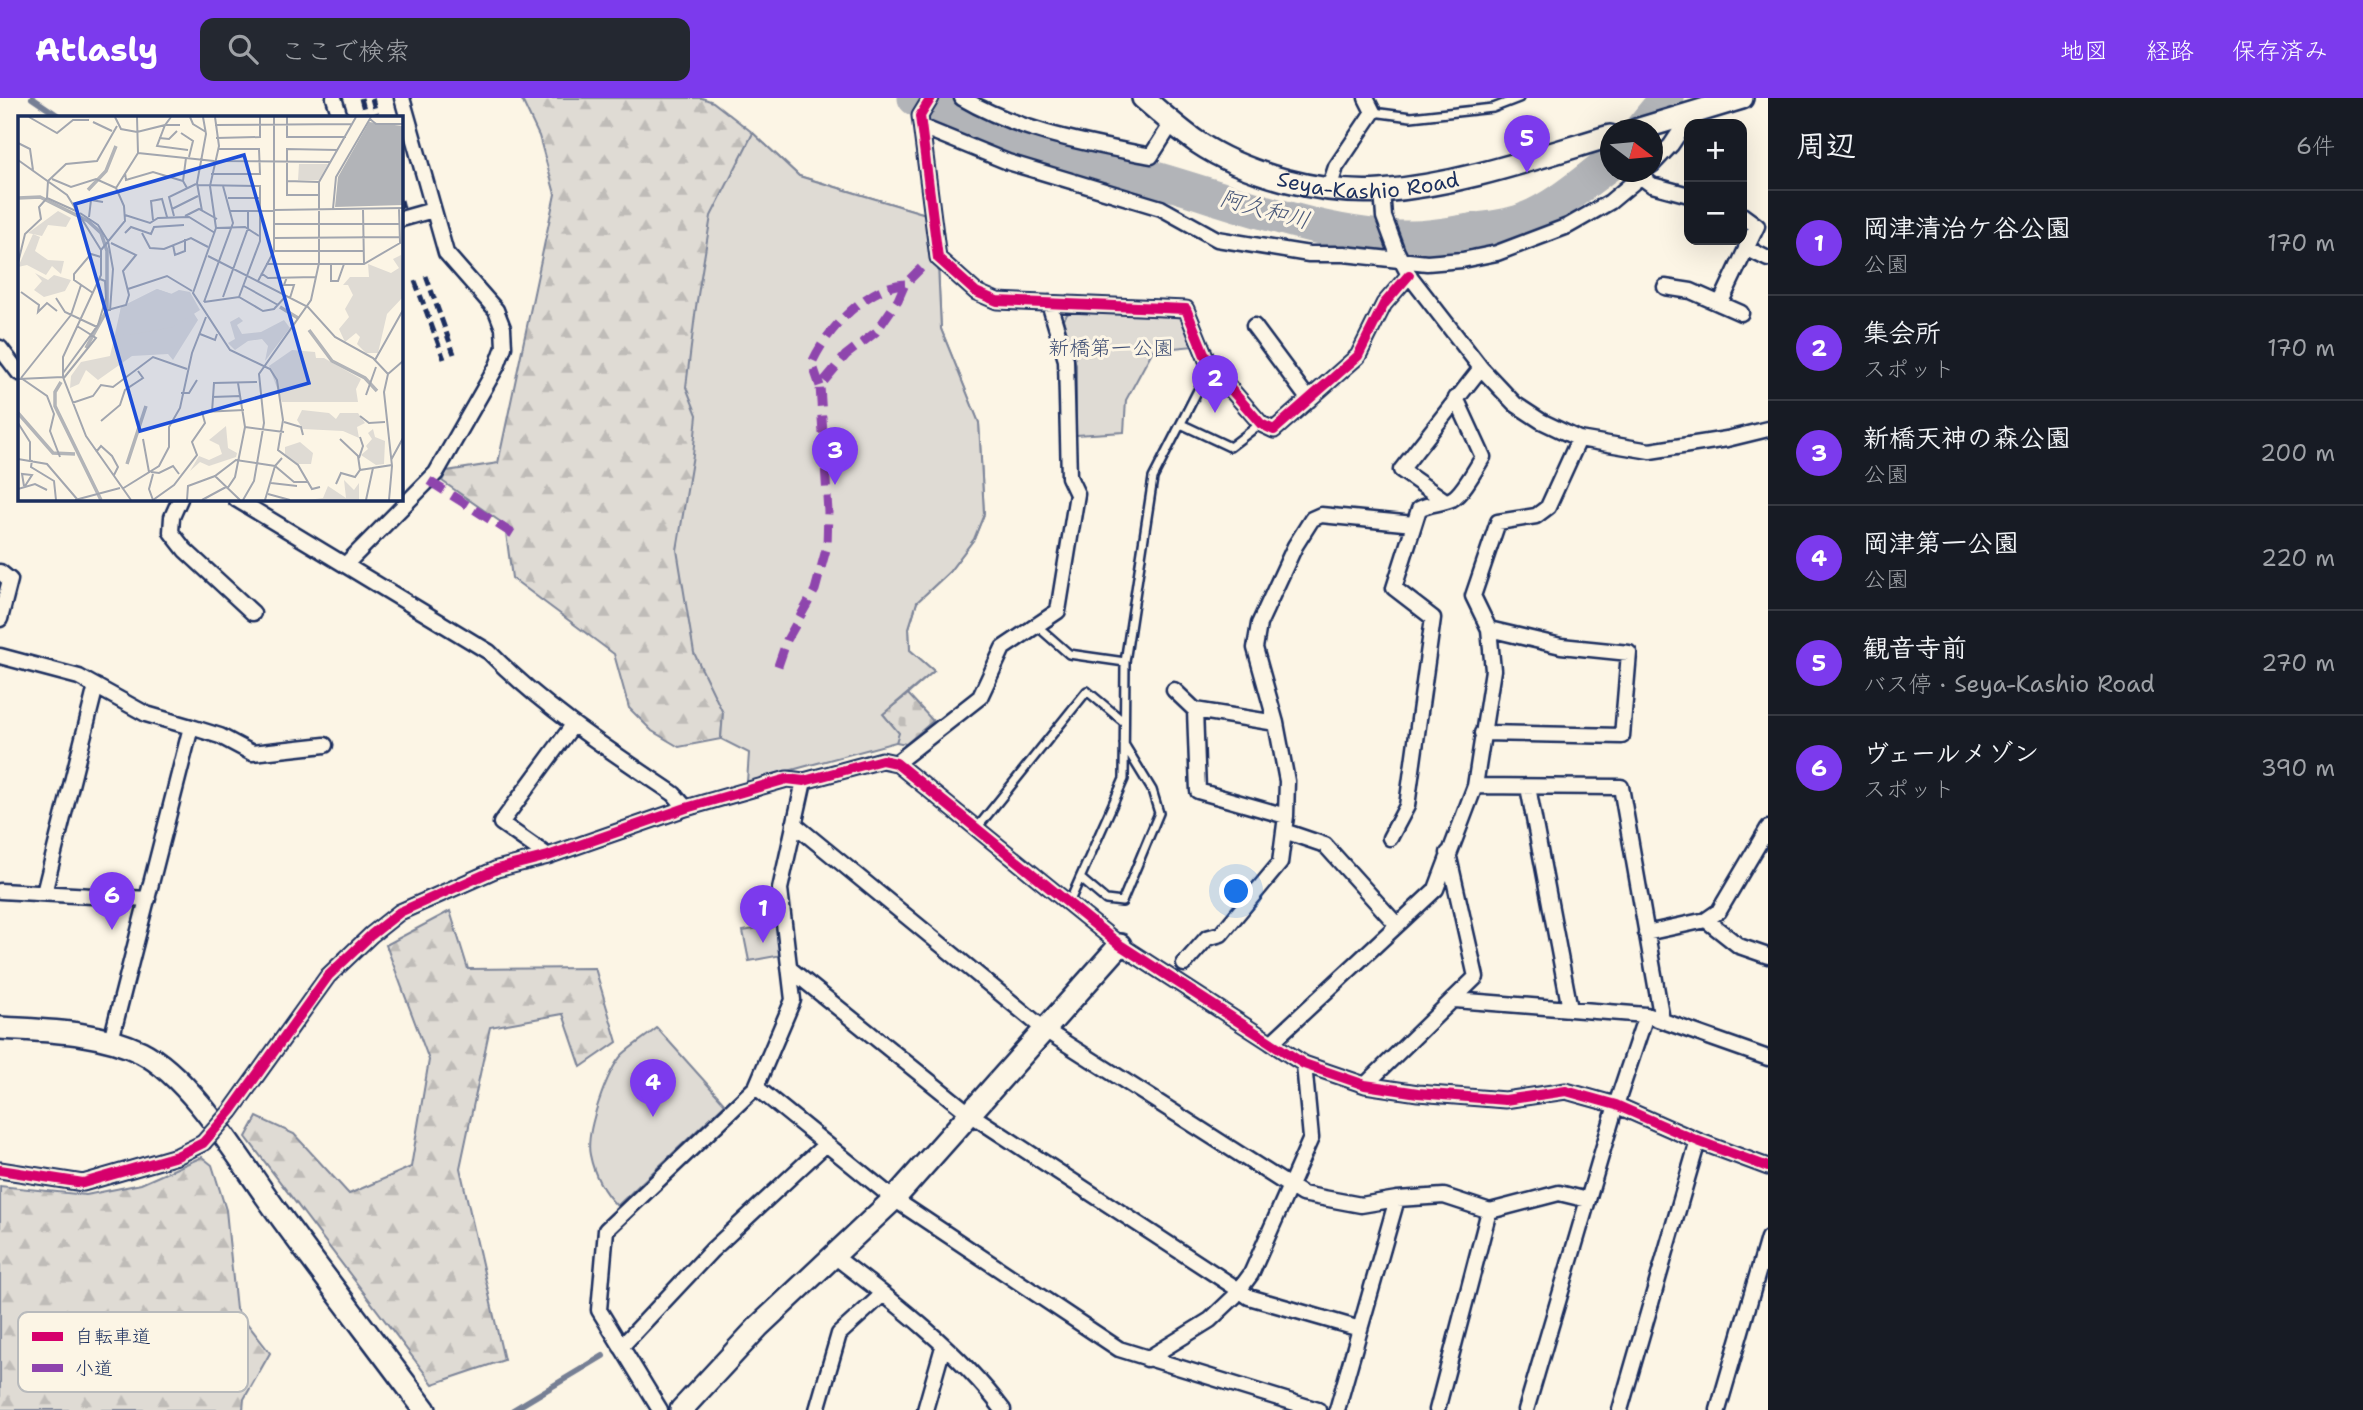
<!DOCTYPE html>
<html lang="ja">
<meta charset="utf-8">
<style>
:root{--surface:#171b24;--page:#242831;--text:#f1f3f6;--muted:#9ea1a6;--line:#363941;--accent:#7c3aed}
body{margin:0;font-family:"Shantell Sans","Klee One",sans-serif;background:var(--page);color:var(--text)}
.controls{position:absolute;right:21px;top:21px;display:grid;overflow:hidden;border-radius:14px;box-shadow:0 7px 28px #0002}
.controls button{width:63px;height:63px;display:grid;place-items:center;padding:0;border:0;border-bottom:2px solid var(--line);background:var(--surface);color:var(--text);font:35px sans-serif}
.compass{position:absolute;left:1600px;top:21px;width:63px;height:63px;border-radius:50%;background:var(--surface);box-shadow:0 7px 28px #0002;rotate:106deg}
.you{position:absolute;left:1237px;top:794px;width:24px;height:24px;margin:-18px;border:5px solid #fff;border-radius:50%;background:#1a73e8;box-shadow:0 0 0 10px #1a73e833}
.badge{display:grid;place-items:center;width:46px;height:46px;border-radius:50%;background:var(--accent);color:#fff;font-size:23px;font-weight:700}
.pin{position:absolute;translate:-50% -58px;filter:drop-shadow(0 2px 4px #0008)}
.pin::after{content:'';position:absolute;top:37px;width:24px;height:21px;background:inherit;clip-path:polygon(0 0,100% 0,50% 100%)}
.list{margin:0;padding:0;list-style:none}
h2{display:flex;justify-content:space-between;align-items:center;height:91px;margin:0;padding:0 28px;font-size:30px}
h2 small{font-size:23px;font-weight:400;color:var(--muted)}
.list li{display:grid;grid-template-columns:46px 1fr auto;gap:21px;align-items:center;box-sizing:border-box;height:105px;padding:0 28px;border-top:2px solid var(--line)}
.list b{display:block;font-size:26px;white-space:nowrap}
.list p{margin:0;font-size:23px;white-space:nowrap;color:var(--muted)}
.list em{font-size:23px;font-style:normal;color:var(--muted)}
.icon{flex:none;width:38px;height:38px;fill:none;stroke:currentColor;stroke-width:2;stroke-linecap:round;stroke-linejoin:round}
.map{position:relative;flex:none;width:1768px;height:1312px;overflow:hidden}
header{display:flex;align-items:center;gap:42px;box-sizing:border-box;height:98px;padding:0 35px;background:var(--accent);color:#fff}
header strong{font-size:33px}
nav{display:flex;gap:38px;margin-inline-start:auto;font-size:24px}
.search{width:490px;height:63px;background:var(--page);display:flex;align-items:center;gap:18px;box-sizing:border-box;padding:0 24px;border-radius:14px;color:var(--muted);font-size:26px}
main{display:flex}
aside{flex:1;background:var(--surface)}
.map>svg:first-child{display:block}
.forest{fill:url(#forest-firs);stroke:#7d8599;stroke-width:2}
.cemetery{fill:url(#cemetery-stones);stroke:#7d8599;stroke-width:2}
.park{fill:#dfdbd4;stroke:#7d8599;stroke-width:2}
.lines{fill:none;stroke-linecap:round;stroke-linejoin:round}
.stream{stroke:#767f94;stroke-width:6}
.river{stroke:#b2b4b8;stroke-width:35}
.lane-casing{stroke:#1b2f5e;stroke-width:12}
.street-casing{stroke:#1b2f5e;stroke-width:19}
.secondary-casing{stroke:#1b2f5e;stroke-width:26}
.lane{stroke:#fcf5e5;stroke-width:7}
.street{stroke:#fcf5e5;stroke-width:14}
.secondary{stroke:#fcf5e5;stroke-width:21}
.rail{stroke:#1b2f5e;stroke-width:5;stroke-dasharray:10 5;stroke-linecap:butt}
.street-bridge-casing{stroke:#1b2f5e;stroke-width:19;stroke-linecap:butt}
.street-bridge{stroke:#fcf5e5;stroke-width:14}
.quiet{stroke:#8e44ad;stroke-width:9;stroke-dasharray:18 9;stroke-linecap:butt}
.cycleway-casing{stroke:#fcf5e5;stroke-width:15}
.cycleway{stroke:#d6006c;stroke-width:10}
.labels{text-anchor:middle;stroke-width:6;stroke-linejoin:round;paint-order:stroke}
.street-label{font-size:21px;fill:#1b2f5e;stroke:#fcf5e5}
.park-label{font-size:21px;fill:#425176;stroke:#fcf5e5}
.water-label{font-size:23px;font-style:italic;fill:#485779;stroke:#fcf5e5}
.inset-river{fill:none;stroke:#b2b4b8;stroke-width:3.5}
.inset-road{fill:none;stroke:#a2a6af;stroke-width:2}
.view{fill:#1d4ed8;fill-opacity:0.15;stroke:#1d4ed8;stroke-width:3.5}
.inset-edge{fill:none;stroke:#1b2f5e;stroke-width:3.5}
.key{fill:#fcf5e5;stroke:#b8babc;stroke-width:2}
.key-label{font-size:19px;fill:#1b2f5e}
</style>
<header>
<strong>Atlasly</strong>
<div class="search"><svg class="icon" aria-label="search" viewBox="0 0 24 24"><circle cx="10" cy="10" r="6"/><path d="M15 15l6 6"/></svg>ここで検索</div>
<nav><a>地図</a><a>経路</a><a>保存済み</a></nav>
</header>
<main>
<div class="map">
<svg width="1768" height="1312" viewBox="0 0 1768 1312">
<defs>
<pattern id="forest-firs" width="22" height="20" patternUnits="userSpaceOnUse" patternTransform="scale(1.75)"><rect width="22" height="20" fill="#dfdbd4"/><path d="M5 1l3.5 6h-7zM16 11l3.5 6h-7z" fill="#bfbcb8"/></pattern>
<pattern id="cemetery-stones" width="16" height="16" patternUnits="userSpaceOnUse" patternTransform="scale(1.75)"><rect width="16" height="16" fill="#dfdbd4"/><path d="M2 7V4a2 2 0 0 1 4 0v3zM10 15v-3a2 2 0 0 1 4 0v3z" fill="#bfbcb8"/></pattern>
</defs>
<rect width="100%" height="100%" fill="#fcf5e5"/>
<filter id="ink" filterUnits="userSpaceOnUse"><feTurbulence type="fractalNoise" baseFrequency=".0143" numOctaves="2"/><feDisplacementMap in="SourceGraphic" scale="14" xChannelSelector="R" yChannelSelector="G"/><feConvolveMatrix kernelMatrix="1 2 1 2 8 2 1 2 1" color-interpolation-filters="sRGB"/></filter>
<g filter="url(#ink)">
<path class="forest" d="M521 0H702L713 4 753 35 799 78 929 117 938 167 941 231 979 325 984 416 974 441 949 474 917 504 909 530 910 552 934 573 908 596 723 615 721 641 679 649 652 633 629 610 614 556 512 480 505 427 442 383 447 373 498 365 555 96 539 38Z
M450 813 468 871 595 870 617 944 581 969 563 916 490 929 460 1070 504 1262 433 1286 246 1039 257 1019 294 1036 349 1096 411 1069 429 962 386 847Z
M202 1059 212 1067 226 1112 236 1211 270 1255 244 1301 243 1312H0V1088L86 1097 141 1086Z"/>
<path class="cemetery" d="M908 596 933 623 906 646 896 644 898 635 883 616Z"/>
<path class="park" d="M753 35 799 78 929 117 938 167 941 231 979 325 984 416 974 441 949 474 917 504 909 530 910 552 934 573 883 616 899 635 896 644 747 684 749 655 721 641 723 615 694 555 677 452 693 357 697 317 686 289 696 209 711 118Z
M1072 211 1182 216 1195 248 1153 252 1126 302 1124 334 1076 337V267L1063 221Z
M776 827 782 857 749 863 743 833Z
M657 930 725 1006 617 1108C603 1094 594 1077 590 1057 585 1035 607 972 623 956 633 947 646 939 657 930Z"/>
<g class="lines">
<path class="stream" d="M32 0 60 19
M513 1312 603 1258"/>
<path class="river" d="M915 0C986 44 1065 56 1145 78 1229 101 1324 141 1412 140 1432 140 1451 136 1470 133 1489 130 1510 129 1527 121 1558 108 1584 84 1610 65
M1641 32 1667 0"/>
<defs>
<path id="lane" d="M1373 14 1411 19 1493 10 1519 0
M1181 326 1230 349 1260 326
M1036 527 1069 556 1125 564
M977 730 1087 593 1124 624
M1080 780 1106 802 1122 804 1159 715 1152 692 1124 646
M1069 805 1124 681 1125 564 1153 380 1199 290"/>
<path id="street" d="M334 0 340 19
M931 0 920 18 938 160 976 194 997 203 1186 211 1208 265 1261 326 1274 332 1358 258 1384 206 1409 177
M962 0C1020 34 1086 45 1151 58L1172 25
M922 29 1008 64 1161 110 1217 141 1309 156H1344L1427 165 1462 162 1497 155 1568 128 1610 104 1646 74
M1652 67 1671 47 1691 17
M1641 79 1652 87 1689 97
M1329 90 1336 69 1373 14 1366 0
M1382 93 1384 119 1397 154 1409 177 1481 270 1515 306 1541 323 1579 341 1650 353 1727 341 1768 331
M401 121 433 112
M1746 150 1768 161
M1665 189 1691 193 1741 215
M1720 206 1757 128 1742 117
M1254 228 1309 302
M0 250 19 275
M180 401 172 419 171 434 185 452 253 515
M236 401 489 554C544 610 609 652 674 696L686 710
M1444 402 1401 372 1481 270
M346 466 436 375 497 268 504 249 503 230 496 212 446 155 402 0
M0 474 10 482 0 521
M0 558 79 579 146 616 191 629 111 942
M1174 592 1195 612
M1276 625 1195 612 1198 693 1286 718
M191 629 220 638 252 655 325 647
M1482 635 1622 638 1629 555 1561 548 1489 531
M896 665 980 599 1003 550 1058 513 1077 396 1069 379 1066 262 1049 205
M1475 688 1621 689 1662 922
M1528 689 1570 911
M794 726 1045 932 1302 1096 1361 1107 1397 1101 1444 1098 1490 1113 1559 1095 1588 1102
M1284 733 1325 747 1397 827
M1390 740 1407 708 1433 520 1394 490 1419 411C1429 405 1441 406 1452 401 1463 395 1476 370 1483 359L1456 300
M548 758 501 725 573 627
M0 793 148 801
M44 795 96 588
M1706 822 1719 813 1768 730
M1646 835 1706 822 1739 848 1768 858
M1184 866 1207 840 1221 836 1280 765 1286 718 1287 683 1276 625 1255 550 1259 526 1295 448 1312 421 1321 417 1414 426
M790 871 970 1016 1239 1192 1249 1199 1360 1231
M1455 902 1646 917 1768 960
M1271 945 1436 791 1475 688 1493 572 1489 531 1473 498 1498 424 1536 418 1548 409 1579 341
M1365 987 1476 879 1448 755
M756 989 894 1101 1119 1251 1318 1312
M231 1013 328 878 371 837 400 814 497 771 548 758 686 710 787 681 804 683 882 662 896 665 1120 847 1304 966 1365 987 1418 995 1505 1002 1566 993 1616 1007 1698 1043 1768 1069
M0 1072 83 1085 177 1058 203 1045
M834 1158C891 1201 961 1255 1003 1312
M621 1249 712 1152 826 1046
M1147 1261 1210 1222 1234 1199 1251 1176 1311 1040 1304 966
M660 1312 599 1212 606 1132 756 989 793 902 780 791 804 683
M817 1312 839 1236 883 1196
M925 1312 943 1249
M1337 1312 1397 1101
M1437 1312 1489 1113
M1526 1312 1616 1007 1646 917
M1620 1312 1698 1043
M1718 1312 1768 1140"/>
<g id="secondary">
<path id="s1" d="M1143 0C1161 15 1178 31 1197 44 1246 77 1323 97 1381 93 1459 87 1536 60 1610 38"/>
<path d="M1636 32 1742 0"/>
<path d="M0 930C47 933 98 933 141 954 193 980 243 1068 278 1115 326 1181 376 1246 425 1312"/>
<path d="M681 1312 759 1228 894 1101 1120 847"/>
</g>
</defs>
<use href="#lane" class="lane-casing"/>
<use href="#street" class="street-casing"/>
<use href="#secondary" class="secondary-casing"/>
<use href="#lane" class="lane"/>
<use href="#street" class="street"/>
<use href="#secondary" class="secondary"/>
<path class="rail" d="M361 0 366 19
M372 0 377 19
M401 102 403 110
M426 178 454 256
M415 183 444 261"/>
<defs>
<path id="street-bridge" d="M203 1045 231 1013"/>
</defs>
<use href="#street-bridge" class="street-bridge-casing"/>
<use href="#street-bridge" class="street-bridge"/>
<path class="quiet" d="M820 288 812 265C826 232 868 187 905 186
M429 383 513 436
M778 568 787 542 815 492 827 448 828 414 820 288 846 257 876 234 898 202 905 186 921 170"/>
<defs>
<path id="cycleway" d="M931 0 920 18 938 160 976 194 997 203 1186 211 1208 265 1261 326 1274 332 1358 258 1384 206 1409 177
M0 1072 83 1085 177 1058 203 1045 231 1013 328 878 371 837 400 814 497 771 548 758 686 710 787 681 804 683 882 662 896 665 1120 847 1304 966 1365 987 1418 995 1505 1002 1566 993 1616 1007 1698 1043 1768 1069"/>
</defs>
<use href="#cycleway" class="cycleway-casing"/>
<use href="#cycleway" class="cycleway"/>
</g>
</g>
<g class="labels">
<g class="street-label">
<text dy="7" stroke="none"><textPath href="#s1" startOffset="250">Seya-Kashio Road</textPath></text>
</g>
<g class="park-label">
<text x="1111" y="257">新橋第一公園</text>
</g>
<g class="water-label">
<text transform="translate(1265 111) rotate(15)" y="8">阿久和川</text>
</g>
</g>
<g transform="translate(18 18)">
<rect width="385" height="385" fill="#fcf5e5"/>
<path d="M40 95 53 102 48 111 30 109 24 120 10 117ZM383 139 385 181 369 198 360 237H348L339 228 342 221 338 217 327 226 321 213 331 201 327 193 335 179 330 169H325L332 161H351L350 148 373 157 381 152 375 143ZM17 157 30 164 36 159 53 164 47 175 26 181 16 174 24 165ZM139 173 157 179 161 174 180 204 155 244 150 238 114 240 80 264 68 254 61 268 52 272 53 260 63 246 92 240 103 191ZM221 201 225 205 219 209 224 218 243 216 266 204 272 212 247 245 250 230 244 223 230 225 217 234 210 227 217 223 212 206ZM274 234 297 236 298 242H306L343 263 338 273 340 286H264L251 250ZM284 294 311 297 318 303 322 297H340L347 307 339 311 341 322 325 315 285 313 279 304ZM208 310 210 332 219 337 218 341 191 350 182 346 172 355 181 340 191 344 204 338 201 329 191 324ZM355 313 357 321 367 325 366 348 358 349 343 339 350 333 348 330 354 323 350 317ZM282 326 295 337 293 348H279L267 339V331ZM326 364 336 374 341 367V384H290L305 382 310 370 328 382Z" fill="#dfdbd4"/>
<path d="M15 118 22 121 17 135 30 144 46 145 43 158 34 150 28 159 9 149 0 151Z" fill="#dfdbd4"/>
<path d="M281 48H310L301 64H280ZM139 173 153 178 161 174 172 176 182 194 155 211 111 219 99 217 103 191Z" fill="#dfdbd4"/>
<path d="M351 6 385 10V89L317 91 320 61Z" fill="#b2b4b8"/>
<path class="inset-river" d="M70 74 88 55 98 30M0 82 22 81 70 105 83 117 89 135V194L68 232M262 191 280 202M291 214 314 245 347 262 359 275M43 266 37 276V290L83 384M0 297 35 337 57 338M109 348 128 290"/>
<path class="inset-road" d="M11 1 39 17 55 4H71M97 1 103 13 119 16 147 9 153 1M172 1 175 8 188 16M197 1 201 30 192 70 198 112 175 177 212 234 252 253 259 264 265 304 260 334 280 349 294 373 302 371M269 1V21H328M352 3 358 8H385M75 6 94 15M162 9H147L139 30 170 34M197 9 334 8M163 17 175 25 171 41M141 22 151 23 159 15M198 22 242 21V1M0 27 12 33 15 54M120 37 196 45 312 46M168 42 165 65 169 72M0 44 49 79 83 134V159L45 241V261L68 320 113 384M107 57 108 64 135 56 165 65M193 58H242L241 33H200M34 63 53 71 78 63 98 72M269 65 301 66M179 69 242 70V125L221 181M301 79H269V33L320 34M29 82 58 95M210 82H242M154 93 180 80M315 93 318 61 353 1M256 94 385 92M345 94 346 148M184 95 179 67 188 18 185 1M212 95H255M62 97 80 109 90 125 95 153 92 195M107 99 132 107 140 102 171 101 197 117M156 100 151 81 178 68M167 100 181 93 199 103M71 101 73 84 85 86M135 104 133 85 144 83 149 101M256 108H381M198 112 227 111 241 120M107 117 113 111 133 118 136 111 166 109M124 117 132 132 146 133 173 122 190 131M256 122 382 121M155 129 157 139 167 135V123M83 134 107 105 106 90 98 72 120 37 119 1M257 135H346M190 140 290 191 317 221 355 242 370 258M0 147 7 118 23 103 21 91 29 82 30 65 48 48 79 45 99 10M248 148H346L382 127 381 93M313 148V165H320L326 148M243 157 250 162 298 161M269 161 266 169H276L272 182M240 165 256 135V1M226 170 260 189M110 173 149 160 174 175M3 176 21 189 20 196 29 187 39 195M75 177 56 164V158L73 138 83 141M205 181 230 112V95M38 182 47 196 79 211M186 186 215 107 205 70M186 186 221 181 245 195 256 193 268 180M86 195 108 189 111 179 105 155 118 139 93 127M53 199 63 169M182 218 197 224 199 218M357 244 385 194M45 257 80 209 88 182 87 165 82 163M3 262 29 280 36 298 32 315 42 341M3 262 53 199M0 263 45 261M45 263 78 222 59 210M163 277H171L179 264M348 279 358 251M194 281 223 280M54 287 75 280 83 269 95 271 135 241 169 253M194 296 196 267 239 266M342 300 351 307 367 306M83 305 102 289 107 274 125 262 120 255M266 306 283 311 285 319M0 307 12 326V344M227 311 266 316M125 323 131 356M322 323 340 340 342 354M78 336 83 330 94 340 100 351 96 359M341 342 345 330 342 321M0 343 29 348 59 383M14 344 13 351 36 365 38 384M373 344 385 322M133 356 141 357 155 350 161 358M135 358 131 373 135 384M197 360 222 384M253 367 279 370M318 368 323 357 337 361 342 354 355 352M6 370 4 358 14 359 7 370M0 373 17 368 29 374M104 373 141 350 151 331V311L162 292 174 237 188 201M209 373 217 361 227 311 220 267M250 378 272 384M57 384 102 372M135 384 156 369 179 339 174 326 187 307 184 296 226 294M169 384 170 370 197 360 218 344 257 350 276 366H290M184 384 208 371M225 384 236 365 246 307 241 258 293 184 301 147V66L338 1M247 384 257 350 264 342M348 384 355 352 374 349M371 384 374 350 366 276 370 258 385 245"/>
<path class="view" d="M226 39 291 267 122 315 57 88Z"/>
<rect width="385" height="385" class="inset-edge"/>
</g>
<rect x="18" y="1214" width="230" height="80" rx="10" class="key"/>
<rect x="32" y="1234" width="31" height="9" fill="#d6006c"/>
<rect x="32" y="1266" width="31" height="8" fill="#8e44ad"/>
<g class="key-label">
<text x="75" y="1245">自転車道</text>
<text x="75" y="1277">小道</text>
</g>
</svg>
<div class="controls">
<button>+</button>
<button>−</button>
</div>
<svg class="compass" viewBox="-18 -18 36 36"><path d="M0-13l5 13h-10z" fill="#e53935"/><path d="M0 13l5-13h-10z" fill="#9ea1a6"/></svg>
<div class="you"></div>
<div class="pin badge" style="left:763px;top:845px">1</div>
<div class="pin badge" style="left:1215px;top:315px">2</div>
<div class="pin badge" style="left:835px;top:387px">3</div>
<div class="pin badge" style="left:653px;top:1019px">4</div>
<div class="pin badge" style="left:1527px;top:75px">5</div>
<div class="pin badge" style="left:112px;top:832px">6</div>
</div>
<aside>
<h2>周辺<small>6件</small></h2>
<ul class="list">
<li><span class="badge">1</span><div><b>岡津清治ケ谷公園</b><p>公園</p></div><em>170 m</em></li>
<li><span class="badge">2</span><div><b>集会所</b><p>スポット</p></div><em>170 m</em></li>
<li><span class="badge">3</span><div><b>新橋天神の森公園</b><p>公園</p></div><em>200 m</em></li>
<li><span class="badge">4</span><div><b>岡津第一公園</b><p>公園</p></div><em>220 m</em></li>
<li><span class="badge">5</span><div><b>観音寺前</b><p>バス停 · Seya-Kashio Road</p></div><em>270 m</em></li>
<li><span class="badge">6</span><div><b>ヴェールメゾン</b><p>スポット</p></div><em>390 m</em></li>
</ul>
</aside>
</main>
